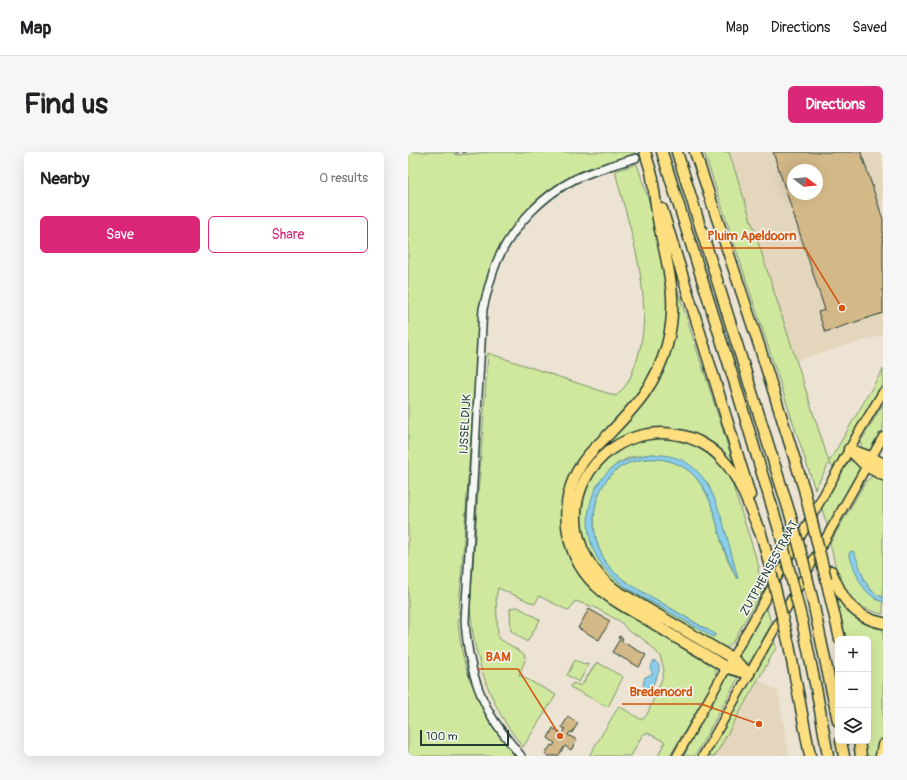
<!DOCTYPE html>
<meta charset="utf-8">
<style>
:root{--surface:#fff;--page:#f6f6f6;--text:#202124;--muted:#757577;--line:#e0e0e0;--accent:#db2777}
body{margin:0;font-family:Pangolin,sans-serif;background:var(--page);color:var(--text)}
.controls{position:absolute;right:12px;bottom:12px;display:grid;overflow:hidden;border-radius:6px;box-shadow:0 4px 16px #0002}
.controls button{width:36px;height:36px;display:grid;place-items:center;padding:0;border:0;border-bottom:1px solid var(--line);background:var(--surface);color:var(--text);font:20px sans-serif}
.compass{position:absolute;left:379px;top:12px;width:36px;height:36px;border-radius:50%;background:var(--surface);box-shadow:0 4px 16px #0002;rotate:106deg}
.scale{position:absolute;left:12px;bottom:10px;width:89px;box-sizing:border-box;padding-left:4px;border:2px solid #1f3d34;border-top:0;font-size:11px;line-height:14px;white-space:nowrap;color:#1f3d34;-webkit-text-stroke:3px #f6f6f2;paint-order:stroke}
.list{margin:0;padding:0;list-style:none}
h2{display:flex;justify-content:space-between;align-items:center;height:52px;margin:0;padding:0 16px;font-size:17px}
h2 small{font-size:13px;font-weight:400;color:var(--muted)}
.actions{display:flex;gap:8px;padding:12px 16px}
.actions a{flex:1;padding:9px 0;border:1px solid var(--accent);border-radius:6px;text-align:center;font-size:14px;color:var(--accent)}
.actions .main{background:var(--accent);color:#fff}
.icon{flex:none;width:22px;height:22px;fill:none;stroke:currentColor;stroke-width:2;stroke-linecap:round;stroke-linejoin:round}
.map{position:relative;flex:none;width:475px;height:604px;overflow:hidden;border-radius:6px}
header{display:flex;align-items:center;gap:24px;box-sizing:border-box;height:56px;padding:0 20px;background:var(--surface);border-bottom:1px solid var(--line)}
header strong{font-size:19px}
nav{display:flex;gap:22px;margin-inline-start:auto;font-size:14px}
.intro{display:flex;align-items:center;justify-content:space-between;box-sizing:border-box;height:96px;padding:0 24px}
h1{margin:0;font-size:28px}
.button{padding:10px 18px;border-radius:6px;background:var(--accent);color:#fff;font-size:14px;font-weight:700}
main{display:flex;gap:24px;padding:0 24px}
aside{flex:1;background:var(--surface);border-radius:6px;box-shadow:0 4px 16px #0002}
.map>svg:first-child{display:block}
.built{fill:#e4d6bc;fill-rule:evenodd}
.green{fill:#d0e89e;stroke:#789269;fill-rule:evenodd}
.water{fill:#8bceec;stroke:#6094a2}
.building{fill:#d3b888;stroke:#1f3d34;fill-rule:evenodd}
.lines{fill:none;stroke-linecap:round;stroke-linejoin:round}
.minor-tunnel{stroke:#c3c2b2;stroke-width:7;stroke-dasharray:7 3.5;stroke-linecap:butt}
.minor-casing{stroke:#1f3d34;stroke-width:10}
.major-casing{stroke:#1f3d34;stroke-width:11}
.highway-casing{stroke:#1f3d34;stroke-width:13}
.path{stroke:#1f3d34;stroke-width:1;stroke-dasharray:4 3;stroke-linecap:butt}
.minor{stroke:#f6f6f2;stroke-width:7}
.major{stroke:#fedf80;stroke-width:8}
.highway{stroke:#fedf80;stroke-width:10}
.highway-bridge-casing{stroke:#1f3d34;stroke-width:13;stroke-linecap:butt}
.highway-bridge{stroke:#fedf80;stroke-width:10}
.labels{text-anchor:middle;stroke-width:3;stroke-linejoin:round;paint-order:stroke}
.street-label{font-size:12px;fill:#1f3d34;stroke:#f6f6f2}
.leader{fill:none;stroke:#d45610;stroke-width:1.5}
.callout-dot{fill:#d45610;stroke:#f6f6f2;stroke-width:1.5}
.callout-label{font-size:13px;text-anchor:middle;font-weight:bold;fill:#d45610;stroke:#f6f6f2;stroke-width:3;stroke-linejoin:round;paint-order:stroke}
</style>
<header>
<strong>Map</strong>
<nav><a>Map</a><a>Directions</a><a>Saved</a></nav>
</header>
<div class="intro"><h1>Find us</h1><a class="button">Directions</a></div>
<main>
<aside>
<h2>Nearby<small>0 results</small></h2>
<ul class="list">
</ul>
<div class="actions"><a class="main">Save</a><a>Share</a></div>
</aside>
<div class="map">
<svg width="475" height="604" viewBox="0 0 475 604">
<rect width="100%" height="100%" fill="#ece3d2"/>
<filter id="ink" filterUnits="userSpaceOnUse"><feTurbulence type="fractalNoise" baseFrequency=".025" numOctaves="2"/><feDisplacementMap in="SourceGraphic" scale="8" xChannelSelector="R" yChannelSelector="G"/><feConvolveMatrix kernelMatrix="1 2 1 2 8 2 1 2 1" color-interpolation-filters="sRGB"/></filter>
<g filter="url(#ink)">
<path class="built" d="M313 0H474L475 183 382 210ZM385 18H409V42H385Z
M351 528 370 539 381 604H307Z"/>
<path class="green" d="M0 0H45L47 3 84 0H226L227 2C208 8 189 13 171 21 116 48 82 96 72 157L50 471C52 488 54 505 60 522 71 552 92 578 109 604H0Z
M296 0H321L421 310 475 217V232L426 317 421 311 407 337Z
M229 12 327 316 319 320 324 331 351 415 350 417 355 438 324 491 318 496 307 494 297 506C307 514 309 514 307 528L262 604H250L257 590 240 581 235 582 223 604H181L211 554 232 567H235L239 563 254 527 256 518 252 504 241 492 232 485 220 479 213 470 186 455 167 449 161 459 131 444 127 452 90 436 88 445 90 486 115 501 118 506 111 523 148 543 115 595C91 566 75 530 67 493 64 481 64 469 62 457L80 201 208 244C212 240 217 235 220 230 223 226 224 220 226 216 251 155 222 80 207 19ZM244 302 260 304 300 331 317 379 329 427C323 416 316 401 313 388 307 366 304 345 289 327 270 303 231 300 207 319 179 343 180 392 204 418 215 430 233 439 247 447 267 459 287 470 307 482L306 485 216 435 201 421 190 407 183 390 188 335 198 322 210 311 223 305Z
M475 252V277L463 298 460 299 455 298 453 294V289Z
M441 309H446L452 314 451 320 420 376 413 354 438 311Z
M465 324H470L475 326V445C457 441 452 415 446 401L441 402 467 447 475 450V462C460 459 441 450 434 436 428 422 426 405 422 391L458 329Z
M428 442 439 458 447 465 475 475V585L470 604H459L456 589H460V487H438Z
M358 452 364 475 344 509 340 511 335 510 332 506 331 500Z
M106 455H110L132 468 119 490 103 479 102 460V457Z
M366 485 368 496 307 604H299Z
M167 508 176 512 177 511 181 512 171 530 159 523Z
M189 510 215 525 200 555 162 535 165 531 173 534Z
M320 521H321L329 523V528L287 604H276L289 576Z"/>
<path class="water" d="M244 302C255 303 266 304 276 309 285 314 295 324 300 333 314 358 322 398 330 426L329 427C324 415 317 401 313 388 307 366 304 345 289 327 270 303 231 300 207 319 179 343 180 392 204 418 216 430 233 439 247 447 267 459 287 471 307 482L305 485C288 475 270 465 252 455 220 437 188 422 181 382 179 368 180 356 185 343 198 313 214 307 244 302Z
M445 399C454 414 455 441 475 445V450C453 442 449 423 441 402L442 400Z
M246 509 251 513V519L243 537H237L235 532 237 525 245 522 242 516Z"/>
<path class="building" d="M365 0H453L475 67V84H474L475 89V161L417 180 410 160 417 158ZM385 18H409V42H385Z
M181 457 202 469 191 488 170 476Z
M211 484 215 486 213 489 238 503 231 515 204 500 212 487 210 486Z
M160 565 170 571 164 581 162 580 160 583 169 588 163 598 157 594 150 604H140L137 602 143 593 145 594 147 591 140 586 145 576 155 582 157 577 154 575Z"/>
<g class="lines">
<path class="minor-tunnel" d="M228 6 246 0"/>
<defs>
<path id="minor" d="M113 604C101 589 87 573 79 556 65 529 59 499 57 469L75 157C79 140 83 123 90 107 106 73 134 44 167 27 186 18 208 12 228 6"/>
<path id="major" d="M269 604 451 280 475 240
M295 604 475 285"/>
<path id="highway" d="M237 0 245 26
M254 0 328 235 372 381
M269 0 382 362
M287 0 351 193 396 337
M243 19C246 37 248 55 251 73 260 116 271 148 259 193 249 231 227 255 201 282 191 292 180 301 173 313 147 354 157 409 194 439 210 453 231 462 248 473 264 484 281 493 298 503 305 507 312 513 320 516 327 518 334 520 341 522
M254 57 342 343
M441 297 458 314 475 323
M445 299 463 305 475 312
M352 378 359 403
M423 419C434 446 444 465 475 471
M418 427 432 487
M405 450 430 569
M394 469 409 541 420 604
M381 493 402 604
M338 519 324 506 209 439C158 404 152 333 205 296 224 283 248 278 271 283 287 286 304 295 315 308 332 325 343 360 353 383
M433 589 436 604
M451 589 453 604
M473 604 475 593"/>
</defs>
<use href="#minor" class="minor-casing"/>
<use href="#major" class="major-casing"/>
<use href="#highway" class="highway-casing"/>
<path class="path" d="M47 1 58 0"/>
<use href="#minor" class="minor"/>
<use href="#major" class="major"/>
<use href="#highway" class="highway"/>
<defs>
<path id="highway-bridge" d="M396 337 418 427
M382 362 395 408 405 450
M372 381 394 469
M359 403 381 493"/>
</defs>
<use href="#highway-bridge" class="highway-bridge-casing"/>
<use href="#highway-bridge" class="highway-bridge"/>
</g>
</g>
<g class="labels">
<g class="street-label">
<text transform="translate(57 272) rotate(-87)" y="4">IJSSELDIJK</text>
<text transform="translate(361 416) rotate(-61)" y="4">ZUTPHENSESTRAAT</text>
</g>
</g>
<path class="leader" d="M434 156L397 96H292M152 584L110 517H69M351 572L293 552H214"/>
<g class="callout-dot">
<circle cx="434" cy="156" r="4"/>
<circle cx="152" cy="584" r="4"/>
<circle cx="351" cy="572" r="4"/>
</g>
<g class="callout-label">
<text x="344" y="88">Pluim Apeldoorn</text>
<text x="90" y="509">BAM</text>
<text x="253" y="544">Bredenoord</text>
</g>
</svg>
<div class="controls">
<button>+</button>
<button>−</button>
<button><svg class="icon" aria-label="layers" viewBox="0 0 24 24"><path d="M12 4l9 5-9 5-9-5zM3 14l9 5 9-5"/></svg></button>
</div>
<svg class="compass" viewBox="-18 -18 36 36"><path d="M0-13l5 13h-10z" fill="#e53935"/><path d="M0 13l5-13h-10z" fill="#757577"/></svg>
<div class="scale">100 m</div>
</div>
</main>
